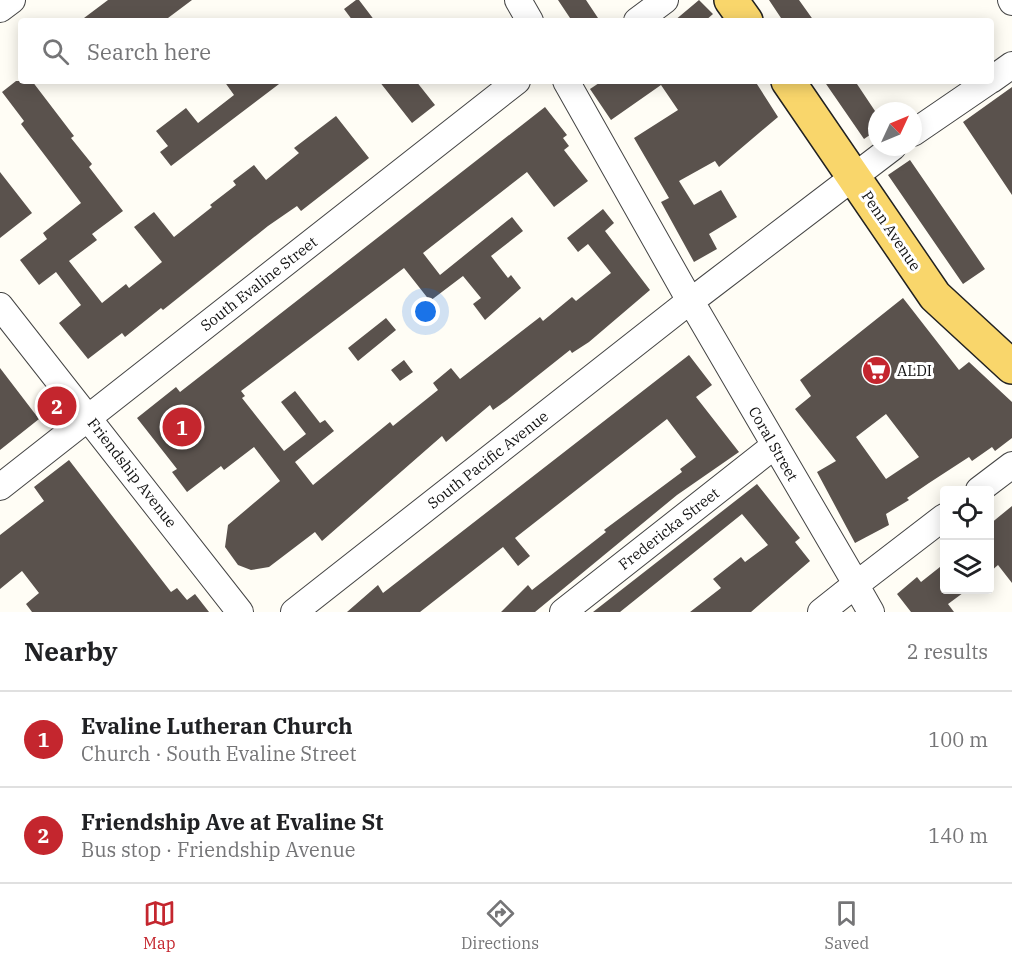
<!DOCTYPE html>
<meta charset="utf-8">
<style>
:root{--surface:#fff;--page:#f6f6f6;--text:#202124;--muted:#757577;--line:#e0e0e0;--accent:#c4262e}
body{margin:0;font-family:"IBM Plex Serif",serif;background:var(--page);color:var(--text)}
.controls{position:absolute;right:18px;bottom:18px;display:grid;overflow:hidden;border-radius:6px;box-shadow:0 3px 15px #0003}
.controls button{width:54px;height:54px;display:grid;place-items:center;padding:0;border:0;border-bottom:2px solid var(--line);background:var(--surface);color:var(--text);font:30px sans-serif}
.compass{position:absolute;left:868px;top:102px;width:54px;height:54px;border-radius:50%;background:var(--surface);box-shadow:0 3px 15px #0003;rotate:46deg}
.you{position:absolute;left:426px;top:312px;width:21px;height:21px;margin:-15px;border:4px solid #fff;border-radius:50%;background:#1a73e8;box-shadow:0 0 0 9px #1a73e833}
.badge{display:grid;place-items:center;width:39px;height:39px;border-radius:50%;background:var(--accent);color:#fff;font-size:20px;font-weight:700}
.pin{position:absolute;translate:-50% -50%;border:3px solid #fff;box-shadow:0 2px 6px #0006}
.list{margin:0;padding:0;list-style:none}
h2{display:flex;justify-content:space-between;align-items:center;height:78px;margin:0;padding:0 24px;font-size:26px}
h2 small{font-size:20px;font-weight:400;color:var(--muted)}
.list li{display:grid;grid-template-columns:39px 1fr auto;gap:18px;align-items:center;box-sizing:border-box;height:96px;padding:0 24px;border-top:2px solid var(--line)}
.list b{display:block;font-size:22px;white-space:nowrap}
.list p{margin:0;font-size:20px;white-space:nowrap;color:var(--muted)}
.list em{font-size:20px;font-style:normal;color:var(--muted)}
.icon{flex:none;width:33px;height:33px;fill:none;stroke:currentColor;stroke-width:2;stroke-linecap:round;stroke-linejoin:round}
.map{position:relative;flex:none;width:1012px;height:612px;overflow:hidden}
.search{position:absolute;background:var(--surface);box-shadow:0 3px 15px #0003;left:18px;right:18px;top:18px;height:66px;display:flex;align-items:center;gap:15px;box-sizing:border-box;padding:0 21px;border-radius:6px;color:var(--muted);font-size:22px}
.sheet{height:270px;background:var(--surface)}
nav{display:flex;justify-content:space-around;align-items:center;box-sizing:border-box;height:84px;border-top:2px solid var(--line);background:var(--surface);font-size:16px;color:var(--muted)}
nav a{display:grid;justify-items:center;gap:3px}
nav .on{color:var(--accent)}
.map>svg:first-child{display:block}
.building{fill:#5a524d;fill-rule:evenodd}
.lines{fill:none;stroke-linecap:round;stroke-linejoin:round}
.minor-casing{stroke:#444;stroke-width:28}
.major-casing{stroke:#222;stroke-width:36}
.minor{stroke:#fff;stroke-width:26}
.major{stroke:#f9d66b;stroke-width:33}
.labels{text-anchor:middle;stroke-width:6;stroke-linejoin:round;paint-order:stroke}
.street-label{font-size:15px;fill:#111;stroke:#fff}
.poi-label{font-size:15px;fill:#111;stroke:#fff;text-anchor:start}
</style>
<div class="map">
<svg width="1012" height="612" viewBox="0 0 1012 612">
<rect width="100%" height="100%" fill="#fffdf5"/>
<path class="building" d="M108 0H192L164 21H80Z
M356 0H359L375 21H353L344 9Z
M558 0H586L600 21H572Z
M699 0 713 14 705 21H674Z
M769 0H799L814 21H783Z
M16 81H32L74 136 71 138 92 164 89 167 123 211 92 234 97 240 69 261 102 303 126 284 129 288 162 262 134 227 154 212 174 237 212 207 210 205 236 185 233 181 254 165 266 180 299 153 294 148 336 116 369 158 301 211 297 206 268 226 163 310 161 308 125 337 122 333 88 359 59 323 81 305 56 272 39 285 20 260 47 239 43 233 81 203 21 124 24 121 2 92Z
M224 81H283L171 166 160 152 168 146 156 131 186 108 198 123 234 95Z
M379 81H416L435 105 412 123Z
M602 81H755L778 117 719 167 715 161 679 181 694 205 721 190 737 217 709 234 717 249 694 262 661 202 669 198 634 138 678 110 661 85 611 120 590 89Z
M824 81H855L877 114V130L864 139Z
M1012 87V195L963 122Z
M545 107 567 135 563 138 569 146 564 150 588 181 554 207 527 172 423 253 440 275 512 217 523 231 491 256 508 278 511 275 521 288 485 320 473 304 481 298 463 276 430 301 404 268 241 391 245 396 242 398 284 451 306 434 281 402 295 391 320 423 325 420 334 431 295 462 313 485 390 422 393 426 438 390 433 383 451 368 460 379 540 317 543 321 572 297 576 301 611 273 588 244 578 252 567 238 603 209 614 223 605 231 650 290 589 342 572 353 570 350 507 400 493 410 490 405 446 442 442 436 322 541 315 532 269 567 251 570 238 565 225 547 228 525 280 481 254 447 224 470 221 466 187 492 172 472 177 469 137 418 176 387 180 392Z
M910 160 985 269 963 284 888 175Z
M0 172 32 213 0 238Z
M903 298 959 370 969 362 1012 402V438L995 451 992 447 972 461 969 457 929 483 907 498 909 500 886 514 889 525 855 543 817 472 836 461 795 409 811 396 800 380ZM886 414 919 457 886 479 856 437Z
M386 318 396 330 358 361 348 348Z
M689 355 712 385 696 397 739 452 677 495 535 612H501L528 585 532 590 606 532 604 530 682 472 680 469 696 457 667 419 515 538 530 556 518 566 503 547 420 612H347L378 585 383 593Z
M404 360 413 372 400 381 391 370Z
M0 368 39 419 0 450Z
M69 460 171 592 177 588 187 600 195 594 209 612H32L26 604 39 593 22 571 0 589V535L44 501 34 487Z
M757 484 800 538 795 542 810 561 751 612H690L721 588 713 579 741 557 745 562 768 545 742 514 620 612H593Z
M1012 506V583L998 565 990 572V524Z
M945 563V590H967L948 604 954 612H911L897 594 917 577 921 582Z"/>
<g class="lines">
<defs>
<path id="minor" d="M518 0 530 21
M1011 0 1012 2
M0 9 12 0
M637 21 665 0
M991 80 1012 65
M566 81 685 292
M913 133 989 81
M699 295 893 147
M0 306 240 612
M696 310 852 577
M0 487 517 81
M979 490 1012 465
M862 580 944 517
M859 591 871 612
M294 612 682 307
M563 612 774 446
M821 612 850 589"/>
<path id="major" d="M731 0 746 21
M788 81 935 296 1012 367"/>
</defs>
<use href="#minor" class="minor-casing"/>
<use href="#major" class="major-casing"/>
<use href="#minor" class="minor"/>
<use href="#major" class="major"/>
</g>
<defs>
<symbol id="supermarket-disc" viewBox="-11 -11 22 22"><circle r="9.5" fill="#c4262e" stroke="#fff"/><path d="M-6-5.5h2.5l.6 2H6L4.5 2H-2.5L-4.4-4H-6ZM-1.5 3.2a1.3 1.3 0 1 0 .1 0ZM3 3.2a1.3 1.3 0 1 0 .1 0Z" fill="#fff"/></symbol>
</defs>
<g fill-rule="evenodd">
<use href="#supermarket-disc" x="860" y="354" width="33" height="33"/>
</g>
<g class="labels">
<g class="street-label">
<text transform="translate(891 231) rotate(56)" y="5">Penn Avenue</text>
<text transform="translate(259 284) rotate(-38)" y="5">South Evaline Street</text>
<text transform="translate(773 444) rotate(60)" y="5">Coral Street</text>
<text transform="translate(488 460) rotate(-38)" y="5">South Pacific Avenue</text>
<text transform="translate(132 473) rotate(52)" y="5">Friendship Avenue</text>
<text transform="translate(669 529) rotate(-38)" y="5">Fredericka Street</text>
</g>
<g class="poi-label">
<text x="897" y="376">ALDI</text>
</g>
</g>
</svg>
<div class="controls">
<button><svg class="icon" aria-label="locate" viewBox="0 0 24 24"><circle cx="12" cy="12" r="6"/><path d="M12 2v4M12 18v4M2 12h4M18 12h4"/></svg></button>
<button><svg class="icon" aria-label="layers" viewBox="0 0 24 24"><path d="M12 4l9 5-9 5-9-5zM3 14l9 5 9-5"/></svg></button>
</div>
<svg class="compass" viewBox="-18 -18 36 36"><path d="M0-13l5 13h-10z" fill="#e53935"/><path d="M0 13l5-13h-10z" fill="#757577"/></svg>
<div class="you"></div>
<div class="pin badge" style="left:182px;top:427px">1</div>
<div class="pin badge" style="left:57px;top:406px">2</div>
<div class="search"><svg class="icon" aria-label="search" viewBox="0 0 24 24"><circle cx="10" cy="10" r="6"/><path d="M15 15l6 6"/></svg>Search here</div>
</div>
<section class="sheet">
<h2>Nearby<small>2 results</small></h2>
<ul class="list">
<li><span class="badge">1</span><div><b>Evaline Lutheran Church</b><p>Church · South Evaline Street</p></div><em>100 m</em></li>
<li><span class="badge">2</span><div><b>Friendship Ave at Evaline St</b><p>Bus stop · Friendship Avenue</p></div><em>140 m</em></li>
</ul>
</section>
<nav>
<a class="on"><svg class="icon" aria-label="map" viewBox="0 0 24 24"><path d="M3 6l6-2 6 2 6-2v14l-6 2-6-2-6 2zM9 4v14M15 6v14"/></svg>Map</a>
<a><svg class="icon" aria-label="directions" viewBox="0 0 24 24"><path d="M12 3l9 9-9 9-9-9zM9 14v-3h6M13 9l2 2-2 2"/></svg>Directions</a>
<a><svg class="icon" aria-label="saved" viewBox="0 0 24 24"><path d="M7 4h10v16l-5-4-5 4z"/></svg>Saved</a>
</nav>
